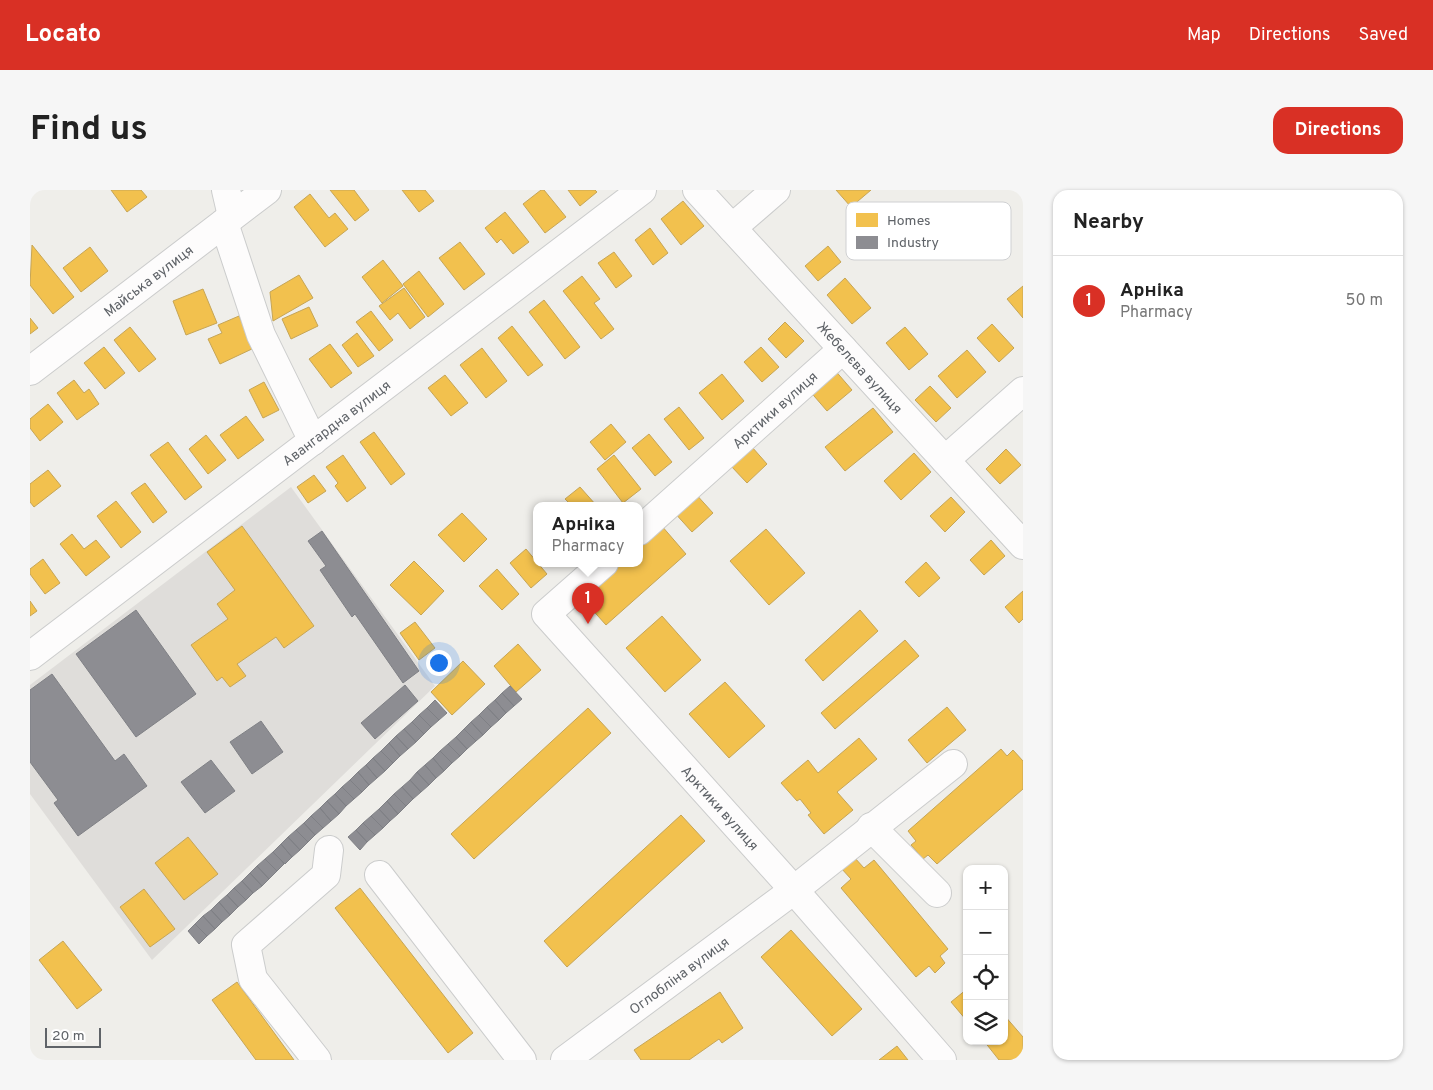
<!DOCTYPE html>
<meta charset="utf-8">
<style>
:root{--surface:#fff;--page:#f6f6f6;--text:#222;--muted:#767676;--line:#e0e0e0;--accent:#d93025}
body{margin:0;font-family:Overpass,sans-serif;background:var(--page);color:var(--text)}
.controls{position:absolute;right:15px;bottom:15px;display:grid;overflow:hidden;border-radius:10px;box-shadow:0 1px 4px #0004}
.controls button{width:45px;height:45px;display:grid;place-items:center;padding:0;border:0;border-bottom:1px solid var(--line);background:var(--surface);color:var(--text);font:25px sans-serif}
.scale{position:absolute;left:15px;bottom:12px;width:56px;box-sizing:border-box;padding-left:5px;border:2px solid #5f6368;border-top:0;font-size:14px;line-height:18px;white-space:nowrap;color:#5f6368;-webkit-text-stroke:4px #fff;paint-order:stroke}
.you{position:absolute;left:408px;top:472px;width:18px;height:18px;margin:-12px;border:4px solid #fff;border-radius:50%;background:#1a73e8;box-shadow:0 0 0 8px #1a73e833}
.badge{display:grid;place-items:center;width:32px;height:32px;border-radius:50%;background:var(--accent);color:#fff;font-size:16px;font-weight:700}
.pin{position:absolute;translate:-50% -41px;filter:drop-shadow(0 1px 2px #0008)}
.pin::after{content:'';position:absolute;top:26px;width:18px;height:15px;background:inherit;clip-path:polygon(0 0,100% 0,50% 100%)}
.popup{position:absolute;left:503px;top:312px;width:110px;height:65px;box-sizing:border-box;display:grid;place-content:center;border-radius:10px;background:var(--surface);filter:drop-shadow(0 1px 4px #0005);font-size:16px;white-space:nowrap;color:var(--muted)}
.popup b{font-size:19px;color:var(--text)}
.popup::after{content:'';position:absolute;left:50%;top:100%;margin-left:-10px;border:10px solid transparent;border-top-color:var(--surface)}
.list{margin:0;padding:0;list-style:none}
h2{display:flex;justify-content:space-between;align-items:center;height:65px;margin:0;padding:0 20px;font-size:21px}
h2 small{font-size:16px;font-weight:400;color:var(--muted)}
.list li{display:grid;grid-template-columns:32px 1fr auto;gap:15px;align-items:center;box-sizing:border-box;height:90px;padding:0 20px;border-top:1px solid var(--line)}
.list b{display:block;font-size:19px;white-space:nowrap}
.list p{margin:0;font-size:16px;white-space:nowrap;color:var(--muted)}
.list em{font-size:16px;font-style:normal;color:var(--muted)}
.icon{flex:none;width:28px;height:28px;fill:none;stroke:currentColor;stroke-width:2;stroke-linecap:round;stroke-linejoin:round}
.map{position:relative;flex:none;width:993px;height:870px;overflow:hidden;border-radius:15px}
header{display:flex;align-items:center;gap:30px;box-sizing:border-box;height:70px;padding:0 25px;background:var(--accent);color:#fff}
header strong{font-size:24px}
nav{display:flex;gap:28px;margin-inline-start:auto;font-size:18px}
.intro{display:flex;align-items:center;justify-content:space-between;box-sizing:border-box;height:120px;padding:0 30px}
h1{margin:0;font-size:35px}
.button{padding:12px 22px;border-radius:15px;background:var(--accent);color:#fff;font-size:18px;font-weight:700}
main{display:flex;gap:30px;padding:0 30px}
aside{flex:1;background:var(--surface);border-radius:15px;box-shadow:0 1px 4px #0004}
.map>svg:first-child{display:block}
.industrial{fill:#dfddda}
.homes{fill:#f2c14e;stroke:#c6a556}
.industry{fill:#8d8d92;stroke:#7f8085}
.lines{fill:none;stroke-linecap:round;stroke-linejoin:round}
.minor-casing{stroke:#cbcccc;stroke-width:30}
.minor{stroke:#fdfcfc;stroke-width:28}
.labels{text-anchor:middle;stroke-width:5;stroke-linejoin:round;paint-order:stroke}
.street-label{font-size:14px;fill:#5f6368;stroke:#fff}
.key{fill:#fff;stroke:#cfd0d2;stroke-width:1}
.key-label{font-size:14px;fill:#5f6368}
</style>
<header>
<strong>Locato</strong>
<nav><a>Map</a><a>Directions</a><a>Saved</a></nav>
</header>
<div class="intro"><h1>Find us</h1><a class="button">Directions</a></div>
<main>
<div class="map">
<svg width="993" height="870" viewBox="0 0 993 870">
<rect width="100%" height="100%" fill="#efeeea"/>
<path class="industrial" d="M261 297 405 496 122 770 0 604V495Z"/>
<path class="homes" d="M81 0H111L117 7 97 22Z
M300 0H324L339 20 325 31Z
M372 0H395L404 11 389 22Z
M511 0H514L536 27 515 43 493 14Z
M538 0H565L567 2 550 16Z
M806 0H841L821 17Z
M280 4 299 28 305 23 318 39 295 57 264 17Z
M653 11 674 36 651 55 631 29Z
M475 22 499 52 483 64 471 49 467 53 455 38Z
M620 38 638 63 623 75 605 50Z
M430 52 455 84 434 100 409 68Z
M2 55 44 107 23 124 0 95Z
M798 56 811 72 788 91 775 76Z
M60 57 78 81 51 102 33 78Z
M584 62 602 86 586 98 568 73Z
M353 70 373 96 352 113 332 87Z
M389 81 414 114 398 127 373 94Z
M269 85 283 108 243 131 240 102Z
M552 86 570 109 564 113 584 139 571 149 533 101Z
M815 88 841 118 822 134 797 105Z
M993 96V128L977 109Z
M374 98 395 127 380 139 368 123 360 130 349 116Z
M173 99 187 133 156 145 143 111Z
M514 110 550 157 535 169 499 122Z
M279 117 288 136 261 149 252 129Z
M341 121 363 150 349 161 326 132Z
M209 126 224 158 190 174 178 149 192 143 188 135Z
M0 128 8 138 0 144Z
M755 132 774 151 756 168 738 149Z
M962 134 984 158 969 172 947 148Z
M482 136 513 175 498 186 468 148Z
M100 137 126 169 109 182 84 150Z
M875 137 898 164 879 180 856 153Z
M327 143 344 166 328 177 312 155Z
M300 154 322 183 301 198 279 169Z
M74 157 95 183 75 199 54 173Z
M731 157 749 177 732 192 714 172Z
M452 158 477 191 456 208 430 175Z
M937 160 956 182 927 208 908 186Z
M803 178 822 200 797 221 778 199Z
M692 184 714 211 692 230 669 203Z
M415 185 438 213 421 226 398 198Z
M44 190 54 203 59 199 69 214 47 230 27 203Z
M234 192 249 220 233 228 219 200Z
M900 196 921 218 906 232 885 210Z
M18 214 33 232 10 251 0 238V229Z
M649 217 674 248 659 260 634 229Z
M843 218 863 242 815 281 795 257Z
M216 226 234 250 208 269 190 245Z
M581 234 596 252 575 270 560 252Z
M344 242 375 284 361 295 330 252Z
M619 244 642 272 625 286 602 258Z
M176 245 196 270 178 284 159 259Z
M138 252 172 297 155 310 120 265Z
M722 257 737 274 717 293 701 276Z
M976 259 991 275 970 294 956 279Z
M884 263 901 282 871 310 854 291Z
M313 265 336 298 317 312 305 296 308 293 296 277Z
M584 265 611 299 593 313 567 279Z
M18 280 31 296 4 317 0 312V294Z
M284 285 296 301 278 313 267 297Z
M115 293 137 322 123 333 101 303Z
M550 297 566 315H541L535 309Z
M664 302 683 323 662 342 643 321Z
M921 307 935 322 915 342 900 326Z
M86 311 111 342 91 358 67 326Z
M432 323 457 349 434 372 408 345Z
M631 335 656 364 576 435 550 406 587 373H609V353Z
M212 336 284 436 254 458 246 447 207 474 216 486 200 497 192 487 187 491 161 455 198 429 187 414 205 400 177 362Z
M736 339 775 383 739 415 700 371Z
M42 344 54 359 66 350 80 367 56 386 30 354Z
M961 350 975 366 954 385 940 370Z
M496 359 517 384 501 398 480 373Z
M13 369 30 393 15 404 0 384V379Z
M384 371 414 401 391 425 360 395Z
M896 372 910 388 889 407 875 392Z
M467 379 489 404 472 420 449 396Z
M993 401V429L989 433 975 417Z
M0 411 7 421 0 426Z
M830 420 848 441 793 491 775 470Z
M632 426 671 470 635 502 596 458Z
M385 432 405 458 389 470 370 443Z
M875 450 889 466 805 539 791 523Z
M488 454 511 480 486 502 464 476Z
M433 471 455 494 422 525 401 502Z
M695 492 735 536 699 568 659 524Z
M917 517 936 540 897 573 878 550Z
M558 518 581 543 444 669 421 644Z
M829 548 847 569 807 602 823 620 794 644 778 625 781 623 770 609 767 611 751 593 778 570 788 583Z
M971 559 977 566 983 560 993 571V599L907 674 898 665 893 669 881 655 886 651 878 641Z
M651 625 675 651 537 777 514 751Z
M158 647 188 684 154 710 125 673Z
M824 667 834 678 844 670 918 759 910 766 915 773 905 783 899 776 886 787 811 698 821 689 811 678Z
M330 698 443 843 418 863 305 718Z
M114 699 145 739 120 757 90 717Z
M761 740 832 819 802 846 731 767Z
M33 751 72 800 47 819 9 770Z
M207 792 264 870H226L182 810Z
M937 799V831L921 812Z
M690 802 713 838 692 853 689 849 659 870H611L604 860Z
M974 825 993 847V870H969L954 851H974Z
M867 856 878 870H849Z"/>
<path class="industry" d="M292 341 389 481 373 493 325 424 322 427 290 380 296 376 278 351Z
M106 420 166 504 106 547 46 464Z
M22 484 85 571 94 564 117 596 48 646 24 613 28 610 0 572V500Z
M375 495 388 511 345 549 331 533Z
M480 496 492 509 484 516 472 503Z
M472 503 484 516 476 523 465 510Z
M405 510 417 523 409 530 397 518Z
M465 510 476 523 469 530 457 517Z
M457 517 469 530 461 537 449 525Z
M397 518 409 530 401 537 389 525Z
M389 525 401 537 394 544 382 532Z
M449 525 461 537 453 545 441 532Z
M231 531 253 562 222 584 200 552Z
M382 532 394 544 386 552 374 539Z
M441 532 453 545 446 551 434 539Z
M374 539 386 552 378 559 366 546Z
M434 539 446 551 437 559 426 547Z
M366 546 378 559 370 566 359 553Z
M426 547 437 559 430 566 418 554Z
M359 553 370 566 363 573 351 561Z
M418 554 430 566 422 573 410 561Z
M351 561 363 573 355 581 343 568Z
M410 561 422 573 414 581 403 568Z
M343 568 355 581 347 588 336 575Z
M403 568 414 581 406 588 395 575Z
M181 570 205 601 175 623 151 592Z
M336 575 347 588 339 595 328 582Z
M395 575 406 588 399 595 387 582Z
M328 582 339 595 332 602 320 590Z
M387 582 399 595 391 602 380 590Z
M320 590 332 602 324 609 312 597Z
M380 590 391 602 383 609 372 597Z
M312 597 324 609 316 616 305 604Z
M372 597 383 609 376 616 364 604Z
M305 604 316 616 309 624 297 611Z
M364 604 376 616 368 624 357 611Z
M297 611 309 624 301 631 290 618Z
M357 611 368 624 360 631 349 619Z
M290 618 301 631 293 638 281 626Z
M349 619 360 631 353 638 341 626Z
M281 626 293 638 285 645 274 633Z
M341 626 353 638 345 645 333 633Z
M274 633 285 645 278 652 266 640Z
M333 633 345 645 337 652 326 640Z
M266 640 278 652 270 660 258 647Z
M326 640 337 652 330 660 318 647Z
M258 647 270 660 262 667 251 654Z
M251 654 262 667 255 674 243 662Z
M243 662 254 674 247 681 235 669Z
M235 669 247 681 239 689 227 676Z
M227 676 239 689 232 696 220 683Z
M220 683 232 696 223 703 212 691Z
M212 691 223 703 216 710 204 698Z
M204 698 216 710 208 717 197 705Z
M197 705 208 717 200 725 189 712Z
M189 712 200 725 192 732 181 720Z
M181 720 192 732 185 739 173 726Z
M173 726 185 739 177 746 165 734Z
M165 734 177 746 169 754 158 741Z"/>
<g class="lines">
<defs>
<g id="minor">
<path d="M196 0 202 26"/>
<path id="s1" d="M667 0 993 355"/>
<path d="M194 33 231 145 283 251"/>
<path d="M702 38 746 0"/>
<path id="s2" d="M0 181 237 0"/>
<path d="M915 270 993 201"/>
<path id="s3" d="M609 341 813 159"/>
<path id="s4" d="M574 373 516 424 764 700 912 870"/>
<path id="s5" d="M0 466 612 0"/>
<path d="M841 637 907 703"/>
<path d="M349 685 492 870"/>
<path d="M287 870 223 789 216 755 296 685 299 660"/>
<path id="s6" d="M535 870 764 700 923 574"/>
</g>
</defs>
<use href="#minor" class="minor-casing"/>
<use href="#minor" class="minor"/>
</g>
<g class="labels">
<g class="street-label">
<text dy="5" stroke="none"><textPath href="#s2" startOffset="149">Майська вулиця</textPath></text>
<text dy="5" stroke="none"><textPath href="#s1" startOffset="241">Жебелєва вулиця</textPath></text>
<text dy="5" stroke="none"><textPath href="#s3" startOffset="182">Арктики вулиця</textPath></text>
<text dy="5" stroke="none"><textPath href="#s5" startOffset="385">Авангардна вулиця</textPath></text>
<text dy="5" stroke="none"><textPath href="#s4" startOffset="338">Арктики вулиця</textPath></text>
<text dy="5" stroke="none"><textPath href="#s6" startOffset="142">Оглобліна вулиця</textPath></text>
</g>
</g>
<rect x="816" y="12" width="165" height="58" rx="8" class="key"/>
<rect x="826" y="23" width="22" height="14" fill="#f2c14e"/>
<rect x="826" y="46" width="22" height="13" fill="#8d8d92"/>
<g class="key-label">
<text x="857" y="35">Homes</text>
<text x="857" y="57">Industry</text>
</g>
</svg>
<div class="controls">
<button>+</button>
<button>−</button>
<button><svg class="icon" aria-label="locate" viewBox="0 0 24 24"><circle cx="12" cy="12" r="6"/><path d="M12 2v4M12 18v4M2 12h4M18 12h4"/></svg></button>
<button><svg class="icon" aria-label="layers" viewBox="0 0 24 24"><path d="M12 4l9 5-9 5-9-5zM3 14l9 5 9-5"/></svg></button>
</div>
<div class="scale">20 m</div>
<div class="you"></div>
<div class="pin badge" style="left:558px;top:434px">1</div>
<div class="popup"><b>Арніка</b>Pharmacy</div>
</div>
<aside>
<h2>Nearby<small></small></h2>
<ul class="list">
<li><span class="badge">1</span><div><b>Арніка</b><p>Pharmacy</p></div><em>50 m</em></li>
</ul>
</aside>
</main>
